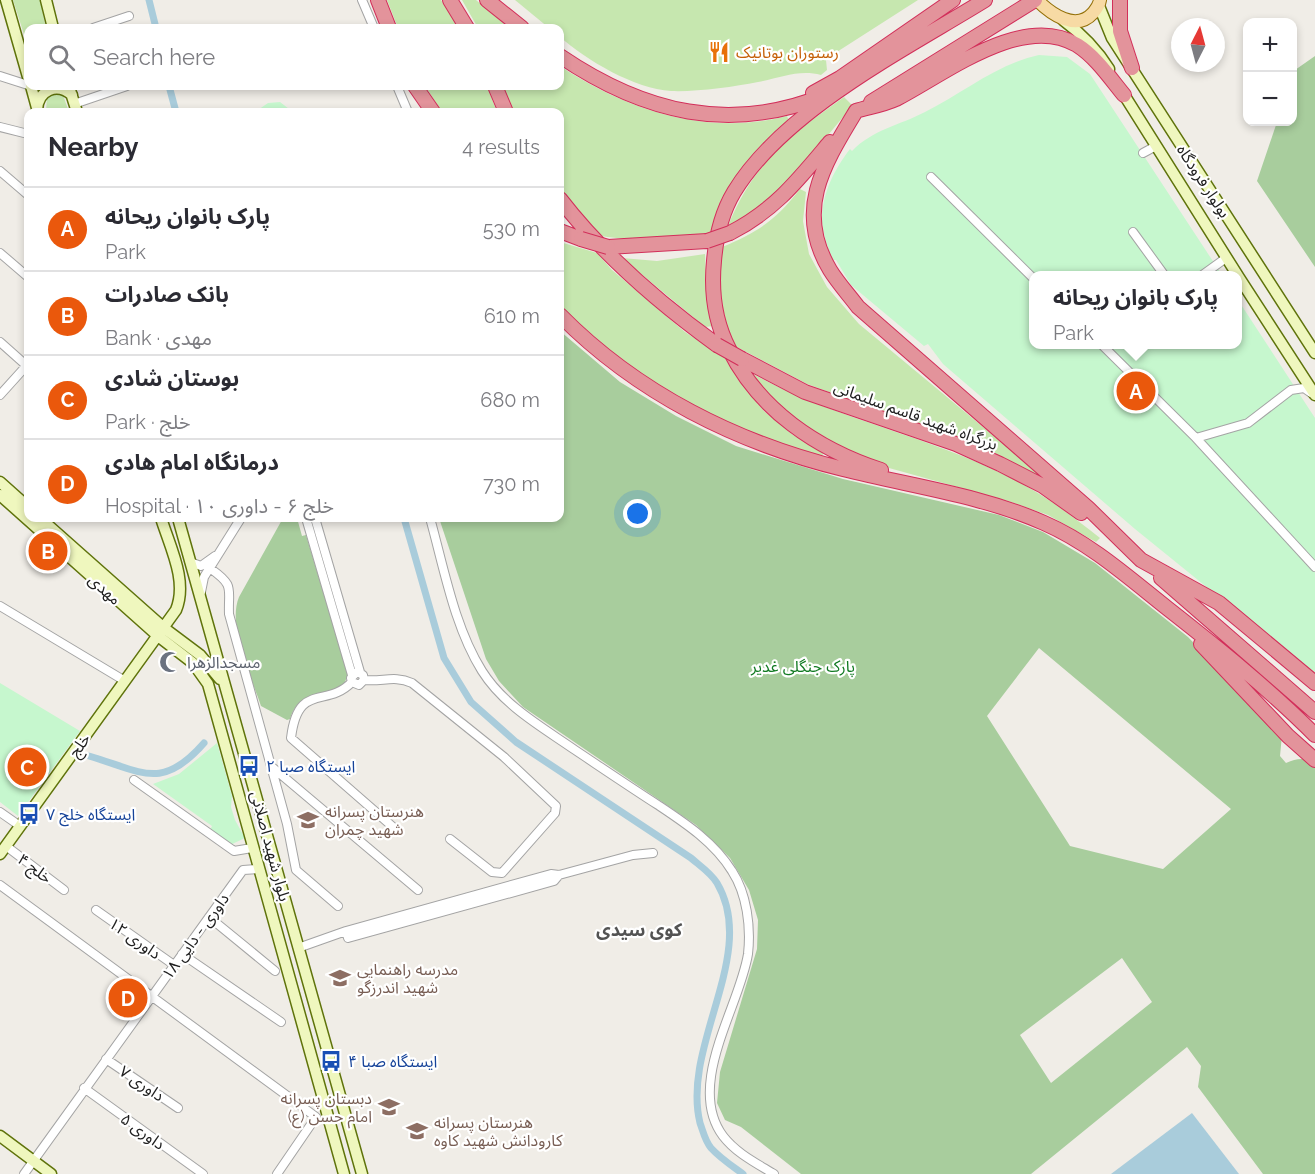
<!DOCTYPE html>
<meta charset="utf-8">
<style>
:root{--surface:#fff;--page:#f7f7f7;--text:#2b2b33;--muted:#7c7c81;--line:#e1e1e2;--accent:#ea580c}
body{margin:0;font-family:Raleway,"Noto Sans Arabic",sans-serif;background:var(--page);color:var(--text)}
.controls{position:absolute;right:18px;top:18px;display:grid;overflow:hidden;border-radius:12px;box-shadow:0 3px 9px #0003}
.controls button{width:54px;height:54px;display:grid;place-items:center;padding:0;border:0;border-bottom:2px solid var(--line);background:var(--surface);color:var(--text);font:30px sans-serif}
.compass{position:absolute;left:1171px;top:18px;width:54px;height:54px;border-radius:50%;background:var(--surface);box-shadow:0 3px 9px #0003;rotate:6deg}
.you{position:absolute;left:638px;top:514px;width:21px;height:21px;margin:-15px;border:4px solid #fff;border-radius:50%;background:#1a73e8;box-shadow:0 0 0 9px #1a73e833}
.badge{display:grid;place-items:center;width:39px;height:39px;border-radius:50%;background:var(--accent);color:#fff;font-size:20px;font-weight:700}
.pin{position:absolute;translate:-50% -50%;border:3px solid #fff;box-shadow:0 2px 6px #0006}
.popup{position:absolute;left:1029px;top:271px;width:213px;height:78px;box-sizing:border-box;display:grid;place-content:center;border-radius:12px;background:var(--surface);filter:drop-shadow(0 2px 4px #0005);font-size:20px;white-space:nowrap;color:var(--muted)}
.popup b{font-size:22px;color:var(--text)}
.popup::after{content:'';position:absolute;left:50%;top:100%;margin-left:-12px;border:12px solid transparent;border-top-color:var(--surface)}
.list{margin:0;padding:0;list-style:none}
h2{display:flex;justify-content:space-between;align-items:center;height:78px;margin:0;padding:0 24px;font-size:26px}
h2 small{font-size:20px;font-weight:400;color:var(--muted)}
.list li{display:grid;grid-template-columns:39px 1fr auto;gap:18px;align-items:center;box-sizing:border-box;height:84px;padding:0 24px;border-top:2px solid var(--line)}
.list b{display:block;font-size:22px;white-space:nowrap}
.list p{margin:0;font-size:20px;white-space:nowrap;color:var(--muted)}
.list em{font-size:20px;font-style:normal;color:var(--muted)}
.icon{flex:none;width:33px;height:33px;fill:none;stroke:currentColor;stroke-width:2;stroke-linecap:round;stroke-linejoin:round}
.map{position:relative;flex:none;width:1315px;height:1174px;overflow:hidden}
.search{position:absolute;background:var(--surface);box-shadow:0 3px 9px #0003;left:24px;top:24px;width:540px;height:66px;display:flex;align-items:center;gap:15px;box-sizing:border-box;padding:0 21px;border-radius:12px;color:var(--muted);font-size:22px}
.panel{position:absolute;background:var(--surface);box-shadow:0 3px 9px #0003;left:24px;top:108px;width:540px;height:414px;border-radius:12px}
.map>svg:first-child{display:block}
.grass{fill:#c6e7af}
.forest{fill:#a8cd9d;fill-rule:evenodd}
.park{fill:#c6f7ce}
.water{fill:#a9ccdb}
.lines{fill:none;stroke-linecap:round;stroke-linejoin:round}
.canal{stroke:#a9ccdb;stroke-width:7}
.street-casing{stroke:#a4a4a4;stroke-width:10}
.secondary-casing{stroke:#5f730b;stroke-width:13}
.primary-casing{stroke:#947008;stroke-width:14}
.highway-casing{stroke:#d22f5a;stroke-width:16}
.street{stroke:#fff;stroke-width:8}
.secondary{stroke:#eff7be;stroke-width:10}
.primary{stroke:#f7daa4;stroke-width:12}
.highway{stroke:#e3939b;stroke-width:14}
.highway-bridge-casing{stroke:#d22f5a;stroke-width:16;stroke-linecap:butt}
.highway-bridge{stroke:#e3939b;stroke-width:14}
.labels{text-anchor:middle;stroke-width:4.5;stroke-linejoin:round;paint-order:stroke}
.food-label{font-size:16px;fill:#c56008;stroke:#fff;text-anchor:start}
.street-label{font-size:16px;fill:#202020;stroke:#fff}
.worship-label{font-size:16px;fill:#5b616d;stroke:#fff;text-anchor:start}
.park-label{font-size:16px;fill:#117a22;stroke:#fff}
.transit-label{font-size:16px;fill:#164399;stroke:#fff;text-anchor:start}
.education-label{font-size:16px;fill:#785e54;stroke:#fff;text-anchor:start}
.neighbourhood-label{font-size:18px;font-weight:bold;fill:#535353;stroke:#fff}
</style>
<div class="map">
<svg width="1315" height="1174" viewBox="0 0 1315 1174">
<rect width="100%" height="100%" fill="#f0ede7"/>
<path class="grass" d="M13 0H40L46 28H28V47Z
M387 0H441L459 28H398Z
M462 0H476L509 28H478Z
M515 0H918L829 57 826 60 827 70 821 75C799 69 780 78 758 82 733 87 696 92 671 91 635 89 586 60 560 37V28H549Z
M560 66C626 110 708 137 787 116L789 121C753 151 724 187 710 233 677 245 635 241 601 236L560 190V112H514L503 86H560Z
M425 86H487L497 112H442Z
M57 93 63 95 69 112H46L47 96Z
M844 97 853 106C814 148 783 203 728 226 754 162 789 136 844 97Z
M800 189 806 192 803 221 809 254 827 287 859 324 1041 475 1039 477 963 440 807 384 733 345C721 312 718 282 722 247 758 232 775 221 800 189Z
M560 242 597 253 612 270 685 332 725 358 738 379 764 411 793 435 824 452 822 456C723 428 631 381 560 306Z
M705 254 707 299 713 326 705 327 622 258 657 261Z
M746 370C829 418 924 434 1009 477 1042 493 1071 515 1100 538L1096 542 1048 515 1008 501 871 463 831 445 774 404Z"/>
<path class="forest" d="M1315 56V267L1257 181 1277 122H1292L1293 78 1295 70Z
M560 331 620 382 676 416 736 446 843 479 999 515 1043 532 1095 563 1188 637 1282 735 1280 756 1286 763C1298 758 1305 757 1315 764V1174H1263L1198 1087 1201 1066 1187 1047 1031 1174H801L741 1127 725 1120 717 1103 720 1072 757 949 758 920 749 890 730 858 696 825 523 707 499 681 486 659 439 518H560ZM1039 648 1231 809 1163 869 1070 846 987 716ZM1122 958 1152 1002 1051 1083 1020 1035Z
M283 518H297L302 536 306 535 348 675 342 688C321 695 297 693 290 719L287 720 261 706C251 676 227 626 239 597Z"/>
<path class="park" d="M1039 55 1067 57 1090 74 1222 275 1034 276V344H1238V300L1315 418V675L1135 529 943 364 928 344 924 346 851 285 836 260H831C829 249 823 235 822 223 821 195 834 170 850 149L852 151C872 130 900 125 925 112 963 93 997 64 1039 55Z
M280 102 293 112H255L268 103Z
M0 683 80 731 18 816 0 802Z
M217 743 232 796 231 807 235 820 245 838 230 845 210 830 212 826 153 784 179 774Z"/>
<path class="water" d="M1192 1113 1239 1174H1111Z"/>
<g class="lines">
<path class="canal" d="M149 0 156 28
M169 86 176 112
M404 518 444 658 471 702 516 742 691 858C699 865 711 873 717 883 759 954 681 1045 700 1123 703 1131 705 1141 711 1148 720 1158 732 1166 743 1174
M89 756C143 772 162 791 204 743"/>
<defs>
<path id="street" d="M362 0 374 28
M93 28 129 16
M0 76 28 85
M397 86 408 112
M74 104 127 86
M0 127 28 134
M1143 153 1156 146
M0 171 28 195
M931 177 1034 279
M1133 232 1165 276
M0 253 28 277
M1201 276 1226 258
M0 342 27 366
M1101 344 1196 438 1315 567
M0 395 28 364
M1196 438 1248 423 1291 390 1304 388 1311 393
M306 518 352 675
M315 518 360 672
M430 518C444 568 454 626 482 671 504 706 542 727 575 750 602 768 630 787 658 805 685 823 714 842 732 871 747 894 751 927 748 954 740 1006 685 1085 723 1136 736 1153 756 1163 774 1174
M190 562 201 566 215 556
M211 569C235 586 228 588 229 614L287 824 296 870 338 906
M201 592 204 577 241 518
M0 606 125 681
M364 680 363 675 357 672 351 678 352 682 359 685 364 680C383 682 394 675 412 683L504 757 556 806 555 813 502 873 492 872 450 839
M352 682C326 709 298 681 291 738L393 827
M272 767 418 890
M134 780 234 851 252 848
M0 812 20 826
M6 846 64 890
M0 885 316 1117 277 1174
M96 910 174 965
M209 917 275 971
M346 931 348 938 554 881 559 875
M298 948 346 931 551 874 559 875 633 855 653 853
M182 954 281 1022
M106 1059 178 1108
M84 1088 203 1174
M24 1174 243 870 258 869"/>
<path id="secondary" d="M6 0 28 77
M46 0 53 28
M1099 6 1112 38 1315 353
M1063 20C1082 34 1096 48 1109 69
M31 86 37 108
M70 90 77 112
M1121 90 1238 276
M37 110C38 90 57 82 72 95
M1238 276 1315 395
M0 482 28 507
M0 495 158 636 193 663 208 684 344 1174
M40 518 164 628 200 655 220 679
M178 518 362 1174
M0 854 176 610C188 581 170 547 161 518
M0 1136 51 1174"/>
<path id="primary" d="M1037 0C1051 14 1076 32 1093 13 1097 8 1099 6 1100 0"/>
<path id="highway" d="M378 0 389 28
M450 0 467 28
M487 0 522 28
M1120 0V31L1132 68
M560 56C644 113 730 134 826 95
M415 86 433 112
M495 86 506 112
M813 93 840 78 953 0
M1124 95C1110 78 1096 57 1077 45 1022 12 945 74 896 99 883 105 869 107 856 111 824 164 794 210 830 270 838 283 849 295 858 307L1088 508 1141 560 1219 603 1315 683
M871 102 1035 0
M560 199C604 256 659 303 717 345
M560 231 581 239
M730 233C775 210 798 180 830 142
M608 247 707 241
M560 315C637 393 737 443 843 469 910 486 981 495 1044 523 1090 543 1128 577 1167 608 1218 648 1269 689 1315 735
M742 359 805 392 956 444 1000 464 1043 486 1081 513
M881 470C817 449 759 410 729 349 715 322 711 291 714 261 716 237 722 212 734 192 784 110 904 50 985 0
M1161 578 1315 712
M1201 644 1288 736 1315 760"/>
</defs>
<use href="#street" class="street-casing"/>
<use href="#secondary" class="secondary-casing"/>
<use href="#primary" class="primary-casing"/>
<use href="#highway" class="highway-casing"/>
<use href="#street" class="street"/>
<use href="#secondary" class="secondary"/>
<use href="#primary" class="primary"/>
<use href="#highway" class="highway"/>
<defs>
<path id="highway-bridge" d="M581 239 608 247
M707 241 730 233
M717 345 742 359"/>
</defs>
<use href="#highway-bridge" class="highway-bridge-casing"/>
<use href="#highway-bridge" class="highway-bridge"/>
</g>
<defs>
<symbol id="restaurant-bare" viewBox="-9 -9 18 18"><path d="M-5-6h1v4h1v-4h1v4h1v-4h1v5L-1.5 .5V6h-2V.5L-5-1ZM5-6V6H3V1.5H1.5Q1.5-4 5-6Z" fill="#e8710a" stroke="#fff" stroke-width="2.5" paint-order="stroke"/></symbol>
<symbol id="mosque-bare" viewBox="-9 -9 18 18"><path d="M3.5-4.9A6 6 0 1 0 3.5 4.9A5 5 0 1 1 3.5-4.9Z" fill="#6b7280" stroke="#fff" stroke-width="2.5" paint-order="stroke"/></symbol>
<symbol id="bus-bare" viewBox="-9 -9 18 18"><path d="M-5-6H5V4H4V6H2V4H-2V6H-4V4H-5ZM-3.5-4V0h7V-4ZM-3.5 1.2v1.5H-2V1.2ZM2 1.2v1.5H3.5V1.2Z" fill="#1a4fb4" stroke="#fff" stroke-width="2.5" paint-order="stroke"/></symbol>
<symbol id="school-bare" viewBox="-9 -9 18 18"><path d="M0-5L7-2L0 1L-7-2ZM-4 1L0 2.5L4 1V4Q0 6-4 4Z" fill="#8d6e63" stroke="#fff" stroke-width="2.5" paint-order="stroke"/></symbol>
</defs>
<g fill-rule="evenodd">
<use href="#restaurant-bare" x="704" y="37" width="30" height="30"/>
<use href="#mosque-bare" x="155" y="647" width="30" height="30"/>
<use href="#bus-bare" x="234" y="751" width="30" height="30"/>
<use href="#bus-bare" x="14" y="799" width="30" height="30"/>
<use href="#school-bare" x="293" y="805" width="30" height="30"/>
<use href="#school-bare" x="325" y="963" width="30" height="30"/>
<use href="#bus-bare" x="316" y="1046" width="30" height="30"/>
<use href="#school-bare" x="374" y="1092" width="30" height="30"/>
<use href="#school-bare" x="402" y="1116" width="30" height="30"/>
</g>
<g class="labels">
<g class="food-label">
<text x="736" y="58">رستوران بوتانیک</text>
</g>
<g class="street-label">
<text transform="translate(1204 181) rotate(57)" y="6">بولوار فرودگاه</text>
<text transform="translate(916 415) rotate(20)" y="6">بزرگراه شهید قاسم سلیمانی</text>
<text transform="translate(105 589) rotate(42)" y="6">مهدی</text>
<text transform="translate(79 745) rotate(-54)" y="6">خلج</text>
<text transform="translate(271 846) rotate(75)" y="6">بلوار شهید اصلانی</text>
<text transform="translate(35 868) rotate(37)" y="6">خلج ۴</text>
<text transform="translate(195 936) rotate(-54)" y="6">داوری - دایی ۱۸</text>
<text transform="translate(135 938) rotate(35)" y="6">داوری ۱۲</text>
<text transform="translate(142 1083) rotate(34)" y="6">داوری ۷</text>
<text transform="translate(143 1131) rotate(36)" y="6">داوری ۵</text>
</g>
<g class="worship-label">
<text x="187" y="668">مسجدالزهرا</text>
</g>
<g class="park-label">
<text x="803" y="672">پارک جنگلی غدیر</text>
</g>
<g class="transit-label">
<text x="266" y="772">ایستگاه صبا ۲</text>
<text x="46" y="820">ایستگاه خلج ۷</text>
<text x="348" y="1067">ایستگاه صبا ۴</text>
</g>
<g class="education-label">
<text x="325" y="817">هنرستان پسرانه<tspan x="325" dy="18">شهید چمران</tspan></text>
<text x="357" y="975">مدرسه راهنمایی<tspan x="357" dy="18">شهید اندرزگو</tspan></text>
<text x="372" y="1104" text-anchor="end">دبستان پسرانه<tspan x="372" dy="18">امام حسن (ع)</tspan></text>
<text x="434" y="1128">هنرستان پسرانه<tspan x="434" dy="18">کارودانش شهید کاوه</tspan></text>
</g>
<g class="neighbourhood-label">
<text x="639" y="936">کوی سیدی</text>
</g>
</g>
</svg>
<div class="controls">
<button>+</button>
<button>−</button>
</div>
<svg class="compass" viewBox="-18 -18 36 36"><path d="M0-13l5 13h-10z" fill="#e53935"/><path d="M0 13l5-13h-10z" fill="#7c7c81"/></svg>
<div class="you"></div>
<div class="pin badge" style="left:1136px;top:391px">A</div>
<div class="popup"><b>پارک بانوان ریحانه</b>Park</div>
<div class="pin badge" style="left:48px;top:551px">B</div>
<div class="pin badge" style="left:27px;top:767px">C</div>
<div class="pin badge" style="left:128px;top:998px">D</div>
<div class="search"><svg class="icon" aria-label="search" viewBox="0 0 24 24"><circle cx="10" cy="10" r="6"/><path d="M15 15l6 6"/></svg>Search here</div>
<section class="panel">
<h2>Nearby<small>4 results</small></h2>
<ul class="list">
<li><span class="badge">A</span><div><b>پارک بانوان ریحانه</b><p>Park</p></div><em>530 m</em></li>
<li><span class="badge">B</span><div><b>بانک صادرات</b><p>Bank · مهدی</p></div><em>610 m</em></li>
<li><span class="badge">C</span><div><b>بوستان شادی</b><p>Park · خلج</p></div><em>680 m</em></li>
<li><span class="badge">D</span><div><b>درمانگاه امام هادی</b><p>Hospital · خلج ۶ - داوری ۱۰</p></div><em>730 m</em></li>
</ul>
</section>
</div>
